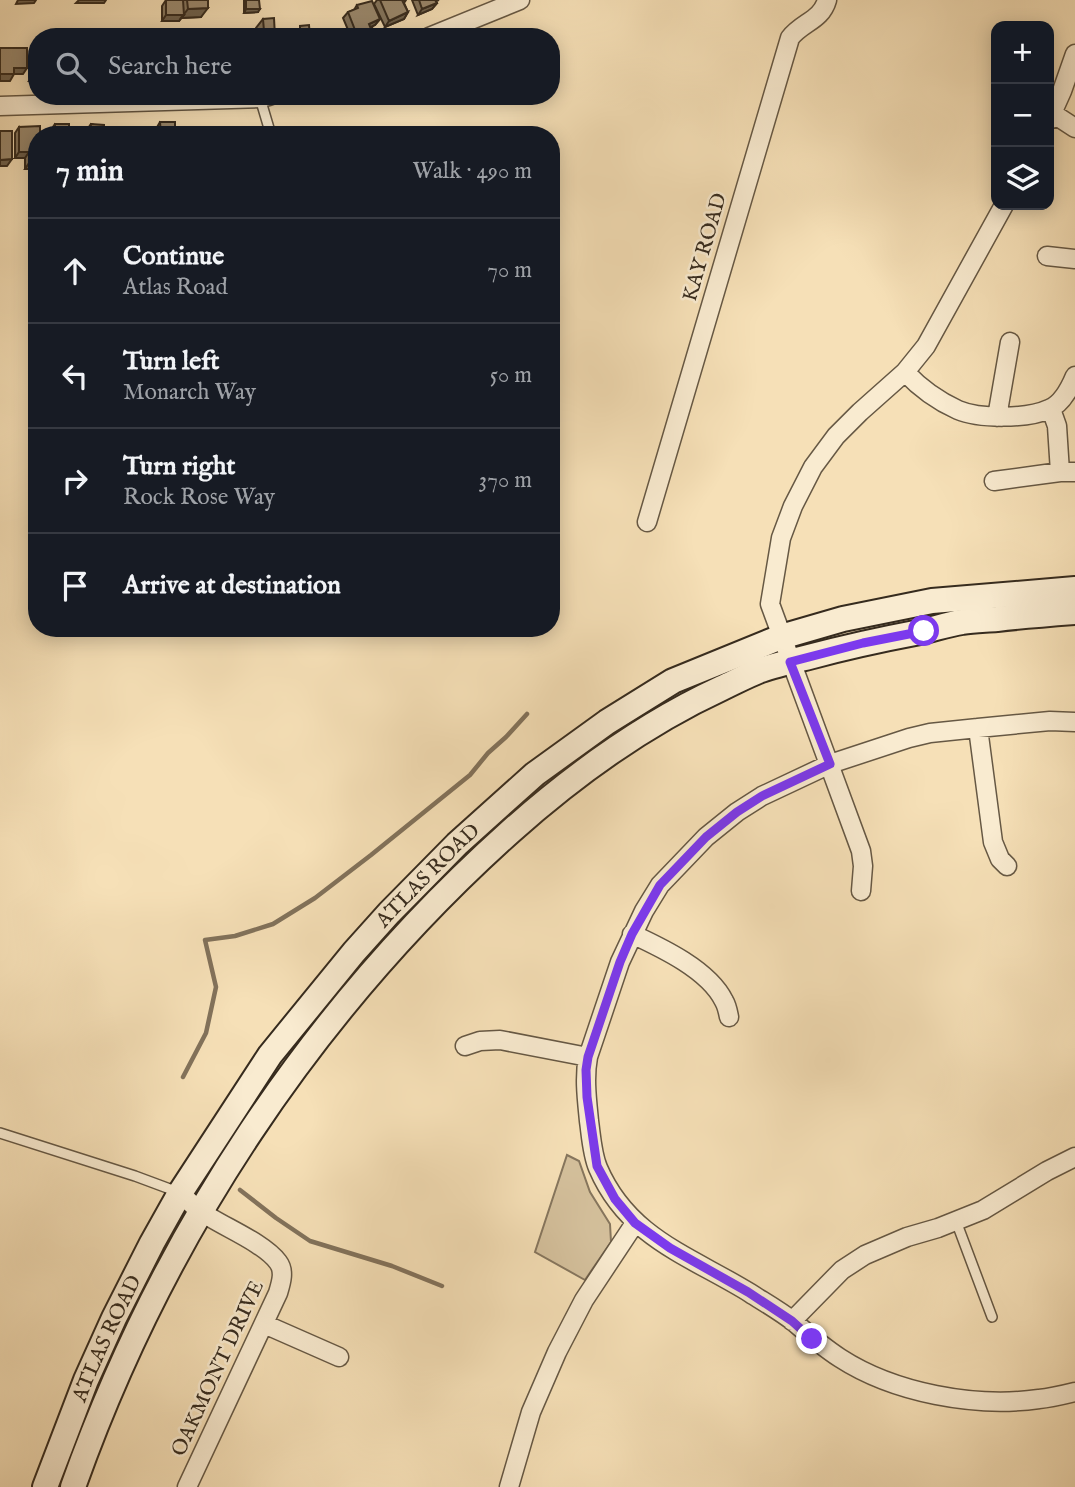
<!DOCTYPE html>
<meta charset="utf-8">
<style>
:root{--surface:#171b24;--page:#242831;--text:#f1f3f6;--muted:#9ea1a6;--line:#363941}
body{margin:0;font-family:"IM FELL English",serif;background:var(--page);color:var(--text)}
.controls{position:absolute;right:21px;top:21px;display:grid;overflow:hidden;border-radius:14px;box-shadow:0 4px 18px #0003}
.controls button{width:63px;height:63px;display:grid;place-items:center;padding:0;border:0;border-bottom:2px solid var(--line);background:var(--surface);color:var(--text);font:35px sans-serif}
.stop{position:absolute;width:21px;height:21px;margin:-16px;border:5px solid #7c3aed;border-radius:50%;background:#fff}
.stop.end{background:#7c3aed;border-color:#fff;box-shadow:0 2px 7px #0008}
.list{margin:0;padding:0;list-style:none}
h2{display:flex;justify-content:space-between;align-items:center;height:91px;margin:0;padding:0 28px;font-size:30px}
h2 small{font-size:23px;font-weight:400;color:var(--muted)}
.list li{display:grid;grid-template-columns:46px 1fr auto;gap:21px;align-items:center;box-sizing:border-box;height:105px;padding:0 28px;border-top:2px solid var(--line)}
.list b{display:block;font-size:26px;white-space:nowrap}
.list p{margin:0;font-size:23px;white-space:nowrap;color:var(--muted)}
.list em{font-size:23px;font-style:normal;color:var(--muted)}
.icon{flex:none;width:38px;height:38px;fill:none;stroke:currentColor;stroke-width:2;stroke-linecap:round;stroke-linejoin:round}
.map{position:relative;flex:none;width:1075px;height:1487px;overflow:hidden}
.search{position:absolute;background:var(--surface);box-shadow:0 4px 18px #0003;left:28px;top:28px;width:532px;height:77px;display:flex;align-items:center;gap:18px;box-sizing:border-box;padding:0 24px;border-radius:28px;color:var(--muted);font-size:26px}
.panel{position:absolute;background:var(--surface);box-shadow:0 4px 18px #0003;left:28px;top:126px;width:532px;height:511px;border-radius:28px}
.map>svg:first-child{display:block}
.green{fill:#d5c19d;stroke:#86765e;stroke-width:2}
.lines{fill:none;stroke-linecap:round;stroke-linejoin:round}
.stream{stroke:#82725b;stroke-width:4.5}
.lane-casing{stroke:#665844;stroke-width:12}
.street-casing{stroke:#665844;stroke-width:21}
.secondary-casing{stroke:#362b1e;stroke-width:28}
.lane{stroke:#f9ebd0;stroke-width:9}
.street{stroke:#f9ebd0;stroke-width:18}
.secondary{stroke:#f9ebd0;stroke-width:24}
.wall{fill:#84765f;stroke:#362b1e;stroke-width:2}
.shaded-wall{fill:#6c604d;stroke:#362b1e;stroke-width:2}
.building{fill:#9a896e;stroke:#362b1e;stroke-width:2}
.route{stroke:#7c3aed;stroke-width:9}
.labels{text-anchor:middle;stroke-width:5;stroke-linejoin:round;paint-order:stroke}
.street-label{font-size:21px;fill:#362b1e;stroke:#f9ebd0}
</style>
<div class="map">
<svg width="1075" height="1487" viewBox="0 0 1075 1487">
<rect width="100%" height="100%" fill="#f6e0b7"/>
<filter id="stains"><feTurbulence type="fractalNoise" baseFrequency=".00286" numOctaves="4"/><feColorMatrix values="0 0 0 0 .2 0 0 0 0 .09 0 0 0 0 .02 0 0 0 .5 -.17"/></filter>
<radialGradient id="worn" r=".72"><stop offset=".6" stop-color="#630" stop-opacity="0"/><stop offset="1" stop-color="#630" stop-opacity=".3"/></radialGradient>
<path class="green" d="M567 1155 579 1161 590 1192 610 1224 611 1242 585 1280 535 1252Z"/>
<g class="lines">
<path class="stream" d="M183 1077 206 1033 216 987 205 940 235 936 273 924 315 898 371 855 470 775 488 753 506 737 527 714
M240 1190 276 1218 310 1241 392 1266 442 1286"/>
<defs>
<path id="lane" d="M260 98 271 135
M0 1133 135 1176 178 1192
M956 1221 992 1317"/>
<path id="street" d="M429 37 520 0
M0 106 260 98 269 96
M1052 113 1075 128
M1049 120 1062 91 1075 54
M1047 256 1075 259
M905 372C920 388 938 401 958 410 979 419 1028 419 1049 409 1062 404 1070 388 1075 376
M1051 409 1057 426 1060 472
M997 417 1010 342
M994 481 1060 472H1075
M647 522 790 38C802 22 821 21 827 0
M1075 722 1050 721 978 728 930 733 909 738 830 764 762 796 737 812 706 837 660 885 644 911 620 962 588 1057C584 1078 587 1100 589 1121 591 1135 592 1154 598 1168 628 1238 690 1256 750 1293 764 1302 780 1311 794 1322 809 1335 823 1347 840 1358 894 1393 975 1408 1039 1399 1051 1398 1063 1395 1075 1392
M978 728 993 842 1000 859 1007 866
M861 891 863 866 861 851 770 604 781 538 793 506 813 467 836 436 860 412 905 372 926 346 1004 205
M632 934C662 948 709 970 724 1001 727 1006 728 1012 729 1017
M465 1046 480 1041 500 1040 588 1057
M180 1193C187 1199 193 1206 200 1211 221 1226 263 1242 278 1262 285 1271 281 1283 278 1293L187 1487
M792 1321 842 1270 865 1255 907 1237 938 1228 983 1210 1047 1171 1075 1157
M264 1324 339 1357
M509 1487 531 1412 557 1352 584 1300 635 1223"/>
<g id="secondary">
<path id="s1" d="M45 1487 86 1380 114 1318 152 1243 180 1193 270 1055 354 952 389 913 457 844 535 774 607 722 673 681 781 637 843 619 932 601 1075 589"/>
<path d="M73 1487C162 1236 312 1009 511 831 575 774 644 724 722 688 735 682 748 675 761 670 776 665 793 661 809 657 846 647 883 639 920 632 934 629 948 624 962 622 973 620 985 620 997 619 1023 616 1049 614 1075 612"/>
</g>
</defs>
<use href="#lane" class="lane-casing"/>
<use href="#street" class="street-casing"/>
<use href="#secondary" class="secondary-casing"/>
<use href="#lane" class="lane"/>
<use href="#street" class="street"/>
<use href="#secondary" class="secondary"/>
</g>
<path class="wall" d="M166 0H208L201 17 181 18 179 21H162V6Z
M244 0H259L258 12 244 13Z
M377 0H406L404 3 408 12 404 19 385 27 374 4Z
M412 0H439L436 1 437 3 432 9 418 15Z
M357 5 380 19 375 25 370 27 367 35 363 37H351L343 18 348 12 354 10Z
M263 19 275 37H245L249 32 257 31 256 28Z
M37 40V81H29L32 46Z
M160 122 175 128 188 135H156V129Z
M55 124 69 129 82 135H50L51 130Z
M91 124 104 128 117 135H86V131Z
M19 127 37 169H25V158H15V133Z"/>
<path class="shaded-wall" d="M18 0H36L34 3 16 4Z
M79 0H106L104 3H76Z
M437 3 432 9 418 15 422 9Z
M208 8 201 17 181 18 188 9Z
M246 9H260L258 12 244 13Z
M408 12 404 19 385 27 389 21Z
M166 15H184L179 21H162Z
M380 19 375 25 365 30 369 24Z
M371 29 367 35 363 37H356L357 35Z
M14 68H27L23 74H10Z
M0 74H14L10 81H0Z
M34 74 37 75V81H29Z
M19 152H29L25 158H15Z
M12 159 7 166H0V160Z
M29 163H37V169H25Z"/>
<path class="building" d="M166 0H183L184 15H166Z
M187 0H208V8L188 9Z
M246 0H259L260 9H246Z
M380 0H402L408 12 389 21Z
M419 0H435L437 3 422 9Z
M372 1 380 19 369 24 371 29 357 35 348 12 358 8 357 5Z
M274 18 275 37H249V32L264 31 263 19Z
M309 25 310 37H283V34L300 33V26Z
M72 36H102V37H72Z
M37 40V75L34 74Z
M0 48H27V68H14V74H0Z
M160 122H175V128L188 127V135H161Z
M55 124H69V129H83L82 135H55Z
M91 124 104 125V128L117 130V135H90Z
M40 126V133H48V135H37V163H29V152H19V127Z
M0 131H12V159L0 160Z"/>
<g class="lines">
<path class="route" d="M812 1339 792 1321 748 1292 670 1248 635 1223 615 1199 597 1166 587 1097 586 1070 588 1057 620 962 632 934 660 885 706 837 737 812 762 796 830 764 790 662 863 643 924 631"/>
</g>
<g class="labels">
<g class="street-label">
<text transform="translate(704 247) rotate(-74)" y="7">KAY ROAD</text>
<text dy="7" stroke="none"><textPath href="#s1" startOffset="728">ATLAS ROAD</textPath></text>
<text dy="7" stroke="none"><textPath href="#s1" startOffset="161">ATLAS ROAD</textPath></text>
<text transform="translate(217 1368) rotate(-65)" y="7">OAKMONT DRIVE</text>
</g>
</g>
<rect width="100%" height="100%" filter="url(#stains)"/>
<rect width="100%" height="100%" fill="url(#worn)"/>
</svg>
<div class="controls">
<button>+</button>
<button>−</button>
<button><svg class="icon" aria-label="layers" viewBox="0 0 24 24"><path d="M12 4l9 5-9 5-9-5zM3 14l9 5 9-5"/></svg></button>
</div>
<div class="stop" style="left:924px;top:631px"></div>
<div class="stop end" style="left:812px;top:1339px"></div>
<div class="search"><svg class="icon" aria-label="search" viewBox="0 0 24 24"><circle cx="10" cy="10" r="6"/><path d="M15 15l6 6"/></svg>Search here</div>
<section class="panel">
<h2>7 min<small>Walk · 490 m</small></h2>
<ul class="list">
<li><svg class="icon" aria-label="ahead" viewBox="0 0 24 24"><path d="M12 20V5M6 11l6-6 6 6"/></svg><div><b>Continue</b><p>Atlas Road</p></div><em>70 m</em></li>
<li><svg class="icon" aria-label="left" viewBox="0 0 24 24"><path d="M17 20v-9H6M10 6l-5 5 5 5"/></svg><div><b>Turn left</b><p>Monarch Way</p></div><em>50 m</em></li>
<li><svg class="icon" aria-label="right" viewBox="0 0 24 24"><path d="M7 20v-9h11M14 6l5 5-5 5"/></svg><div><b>Turn right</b><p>Rock Rose Way</p></div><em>370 m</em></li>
<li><svg class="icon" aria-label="arrive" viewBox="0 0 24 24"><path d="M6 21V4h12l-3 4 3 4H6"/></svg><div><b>Arrive at destination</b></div></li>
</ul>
</section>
</div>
